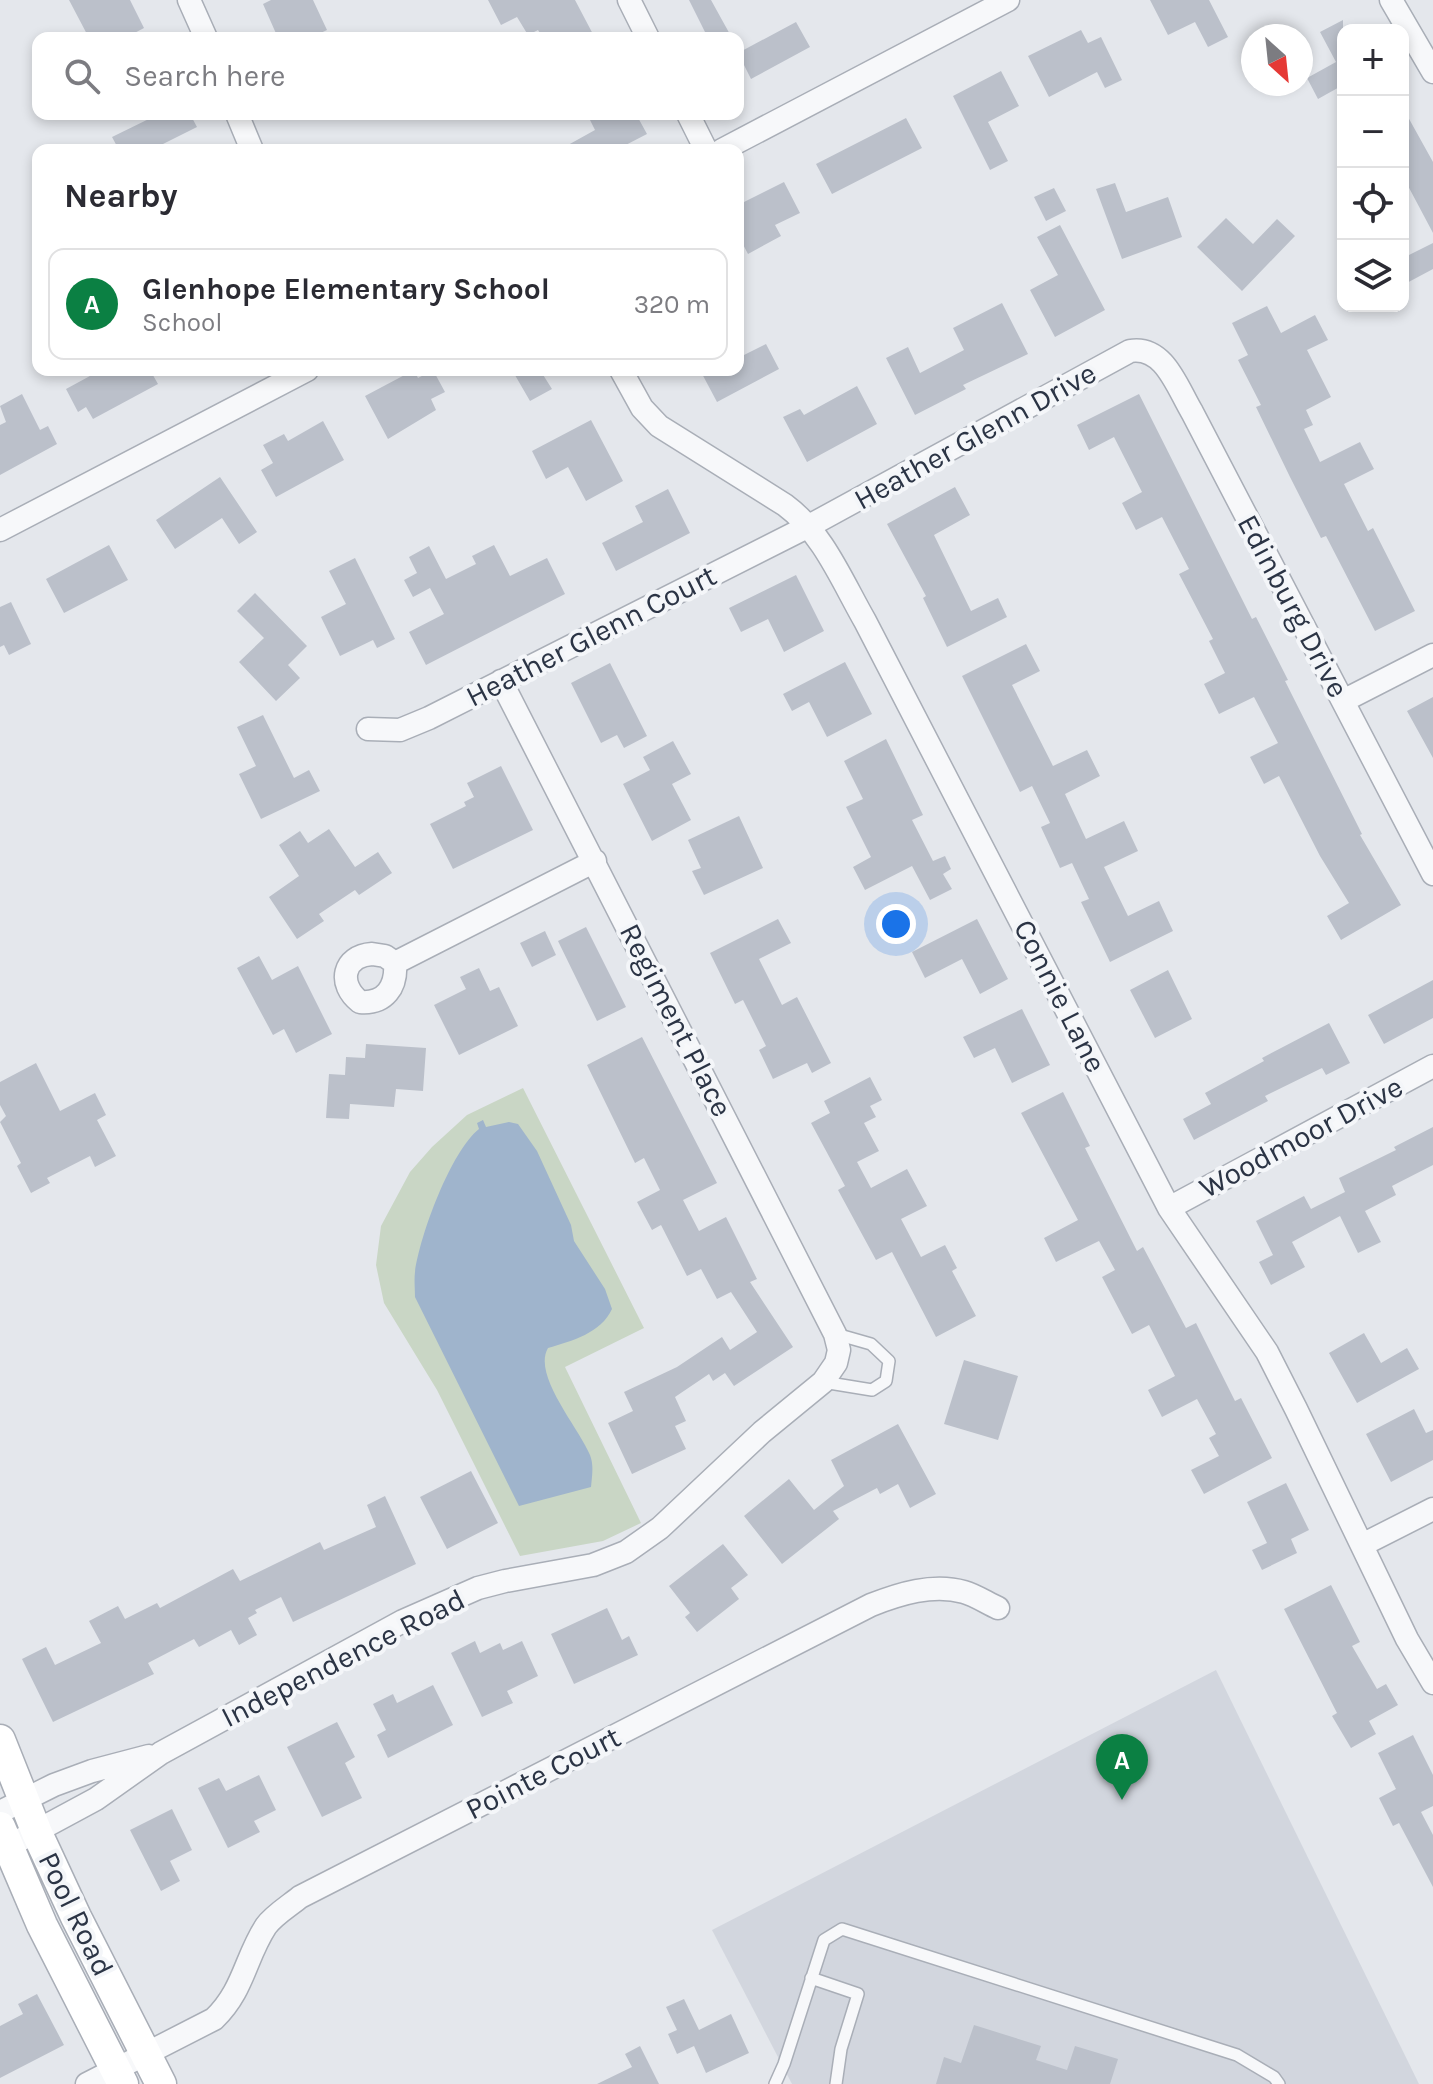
<!DOCTYPE html>
<meta charset="utf-8">
<style>
:root{--surface:#fff;--page:#f7f7f7;--text:#2b2b33;--muted:#7c7c81;--line:#e1e1e2;--accent:#0b8043}
body{margin:0;font-family:Karla,sans-serif;background:var(--page);color:var(--text)}
.controls{position:absolute;right:24px;top:24px;display:grid;overflow:hidden;border-radius:16px;box-shadow:0 4px 12px #0003}
.controls button{width:72px;height:72px;display:grid;place-items:center;padding:0;border:0;border-bottom:2px solid var(--line);background:var(--surface);color:var(--text);font:40px sans-serif}
.compass{position:absolute;left:1241px;top:24px;width:72px;height:72px;border-radius:50%;background:var(--surface);box-shadow:0 4px 12px #0003;rotate:153deg}
.you{position:absolute;left:896px;top:924px;width:28px;height:28px;margin:-20px;border:6px solid #fff;border-radius:50%;background:#1a73e8;box-shadow:0 0 0 12px #1a73e833}
.badge{display:grid;place-items:center;width:52px;height:52px;border-radius:50%;background:var(--accent);color:#fff;font-size:26px;font-weight:700}
.pin{position:absolute;translate:-50% -66px;filter:drop-shadow(0 2px 4px #0008)}
.pin::after{content:'';position:absolute;top:42px;width:28px;height:24px;background:inherit;clip-path:polygon(0 0,100% 0,50% 100%)}
.list{margin:0;padding:0;list-style:none}
h2{display:flex;justify-content:space-between;align-items:center;height:104px;margin:0;padding:0 32px;font-size:34px}
h2 small{font-size:26px;font-weight:400;color:var(--muted)}
.list li{display:grid;grid-template-columns:52px 1fr auto;gap:24px;align-items:center;box-sizing:border-box;height:112px;margin:0 16px 16px;padding:0 16px;border:2px solid var(--line);border-radius:16px}
.list b{display:block;font-size:30px;white-space:nowrap}
.list p{margin:0;font-size:26px;white-space:nowrap;color:var(--muted)}
.list em{font-size:26px;font-style:normal;color:var(--muted)}
.icon{flex:none;width:44px;height:44px;fill:none;stroke:currentColor;stroke-width:2;stroke-linecap:round;stroke-linejoin:round}
.map{position:relative;flex:none;width:1433px;height:2084px;overflow:hidden}
.search{position:absolute;background:var(--surface);box-shadow:0 4px 12px #0003;left:32px;top:32px;width:712px;height:88px;display:flex;align-items:center;gap:20px;box-sizing:border-box;padding:0 28px;border-radius:16px;color:var(--muted);font-size:30px}
.panel{position:absolute;background:var(--surface);box-shadow:0 4px 12px #0003;left:32px;top:144px;width:712px;height:232px;border-radius:16px}
.map>svg:first-child{display:block}
.built{fill:#d2d6de}
.green{fill:#c9d6c5}
.water{fill:#9fb4cc}
.building{fill:#bbc0ca}
.lines{fill:none;stroke-linecap:round;stroke-linejoin:round}
.lane-casing{stroke:#a9aeb7;stroke-width:14}
.street-casing{stroke:#a9aeb7;stroke-width:25}
.secondary-casing{stroke:#a9aeb7;stroke-width:33}
.lane{stroke:#f7f8fa;stroke-width:11}
.street{stroke:#f7f8fa;stroke-width:22}
.secondary{stroke:#fff;stroke-width:30}
.labels{text-anchor:middle;stroke-width:8;stroke-linejoin:round;paint-order:stroke}
.street-label{font-size:30px;fill:#2b3445;stroke:#f4f6f9}
</style>
<div class="map">
<svg width="1433" height="2084" viewBox="0 0 1433 2084">
<rect width="100%" height="100%" fill="#e4e7ec"/>
<path class="built" d="M1216 1670 1419 2084H792L712 1930Z"/>
<path class="green" d="M523 1088 644 1328 565 1367 641 1523 603 1541 520 1556 437 1390 384 1303 376 1265 381 1226 410 1172 432 1147 467 1115Z"/>
<path class="water" d="M483 1120 486 1127 509 1122 518 1124 537 1151 571 1225 574 1241 605 1289 612 1309C601 1333 572 1341 548 1348 532 1375 579 1428 590 1455 594 1465 592 1476 591 1487L519 1506 415 1297C415 1289 414 1280 415 1272 420 1235 451 1151 479 1129L477 1123Z"/>
<path class="building" d="M69 0H130L144 28 125 38H89Z
M271 0H313L327 30 310 38H278L263 4Z
M488 0H575L595 38H543L538 30 528 35 517 17 501 25Z
M689 0H711L732 38H708Z
M1150 0H1209L1228 37 1208 47 1195 22 1168 35Z
M1343 20V85L1318 99 1307 78 1336 62 1320 32Z
M796 22 810 47 751 79 738 53Z
M1081 30 1088 43 1101 37 1122 80 1105 88 1097 72 1049 97 1028 56Z
M1001 71 1019 106 988 122 1008 161 990 170 953 96Z
M1403 108 1433 162V233L1407 184 1403 187Z
M159 114H190L197 127 151 150H119L112 137Z
M587 114H636L647 134 616 150H559L595 130Z
M906 118 922 148 832 194 816 164Z
M784 182 800 213 775 225 781 236 748 254 738 235V205Z
M1115 183 1126 212 1168 197 1182 237 1122 259 1096 189Z
M1054 188 1066 211 1046 221 1034 197Z
M1226 218 1253 244 1277 219 1295 236 1242 291 1197 247Z
M1060 225 1105 310 1055 337 1030 290 1058 275 1037 237Z
M1433 243V269L1403 285V258Z
M1002 303 1028 354 963 385 966 389 915 415 886 358 908 347 920 373 964 350 953 328Z
M1267 306 1281 333 1315 315 1328 340 1307 350 1331 397 1306 410 1313 425 1304 429 1320 462 1360 442 1374 469 1344 484 1368 531 1373 528 1415 611 1375 631 1326 536 1321 538 1290 477 1256 407 1261 405 1238 360 1248 355 1232 323Z
M766 344 779 369 717 402 700 370H738V358Z
M101 370H150L158 384 93 419 86 407 78 412 66 389Z
M414 370 418 378 433 370 445 392 431 399 436 410 388 439 365 396Z
M512 370H540L552 389 530 401Z
M857 386 877 424 807 462 783 417 800 409 804 415Z
M22 394 40 430 48 426 57 444 0 475V425L6 422 0 406Z
M1139 394 1252 619 1256 617 1288 680 1285 681 1362 834 1360 835 1401 905 1341 940 1327 916 1349 903 1320 856 1279 776 1264 784 1250 757 1278 743 1254 697 1219 714 1204 684 1225 673 1209 641 1213 639 1179 574 1189 569 1162 517 1136 530 1122 503 1142 492 1114 437 1089 450 1077 425Z
M591 420 623 481 586 501 568 467 546 479 532 451Z
M323 421 344 460 276 497 261 470 273 463 263 445 284 434 288 441Z
M220 477 257 532 239 544 222 518 175 549 156 520Z
M955 487 970 515 934 535 971 611 998 598 1007 617 947 647 923 598 926 596 887 524Z
M668 489 690 533 616 571 602 543 643 522 635 506Z
M109 545 128 580 64 613 46 579Z
M494 545 510 576 547 558 565 594 426 665 409 632 444 614 430 588 413 597 404 580 417 573 409 557 429 546 446 579 476 564 472 556Z
M355 558 395 639 377 648 373 640 340 656 321 617 346 604 329 571Z
M796 575 824 631 784 652 768 619 741 632 729 608Z
M255 593 307 646 288 665 300 678 276 701 239 662 264 638 237 611Z
M11 602 31 644 9 655 4 645 0 647V607Z
M1026 644 1040 671 1012 685 1053 766 1087 750 1100 776 1065 794 1086 839 1124 821 1138 851 1104 867 1128 916 1159 901 1173 931 1110 962 1081 902 1089 899 1072 863 1060 868 1041 827 1050 823 1032 786 1020 792 962 676Z
M845 662 872 714 827 737 809 702 792 711 783 694Z
M610 663 647 736 624 748 617 735 601 743 571 683Z
M1433 697V758L1407 711Z
M263 715 294 778 309 770 320 791 261 819 239 774 256 766 237 727Z
M886 739 923 815 912 820 933 861 945 856 951 869 943 874 952 889 930 900 912 866 865 890 853 867 871 857 846 807 863 799 844 761Z
M673 741 691 774 672 784 691 820 652 841 623 784 650 770 643 757Z
M501 766 533 830 453 869 430 824 466 806 464 802 474 797 467 783Z
M739 816 763 868 704 895 692 871 701 868 688 840Z
M329 829 355 867 378 852 392 873 359 895 355 890 319 914 324 921 297 939 269 897 299 876 279 845 300 831 308 843Z
M778 919 791 943 759 959 782 1005 797 997 831 1063 812 1073 807 1063 773 1079 759 1050 766 1046 743 1000 735 1004 710 953Z
M977 919 1008 979 980 994 962 959 925 978 912 952Z
M586 927 626 1007 597 1021 558 941Z
M545 931 556 955 532 967 520 943Z
M259 956 272 980 298 966 332 1034 296 1053 284 1029 273 1035 237 968Z
M479 968 490 991 499 987 518 1026 459 1055 434 1005 466 989 460 977Z
M1168 970 1192 1019 1155 1038 1130 990Z
M1433 980V1018L1384 1044 1368 1015Z
M1022 1009 1050 1065 1012 1083 995 1048 974 1058 963 1037Z
M1329 1023 1350 1063 1326 1075 1322 1068 1265 1096 1268 1101 1194 1140 1183 1119 1211 1104 1205 1093 1264 1061 1262 1058Z
M642 1037 717 1183 683 1200 699 1231 726 1217 757 1279 750 1282 793 1347 734 1386 725 1373 713 1381 709 1374 675 1397 686 1421 675 1426 686 1449 632 1474 608 1423 633 1411 624 1392 677 1367 722 1337 730 1350 757 1332 731 1292 717 1299 701 1269 687 1276 661 1225 652 1230 637 1202 660 1190 644 1158 635 1163 587 1065Z
M366 1044 426 1048 423 1091 396 1089 394 1107 350 1104 349 1119 326 1118 329 1074 345 1075 346 1057 365 1058Z
M36 1063 60 1111 95 1093 106 1115 97 1120 116 1156 95 1167 90 1156 47 1178 50 1183 31 1193 17 1166 21 1163 0 1122 6 1116 0 1105V1082Z
M870 1077 882 1100 870 1106 876 1117 864 1123 879 1151 857 1162 871 1188 907 1169 927 1206 901 1219 921 1257 945 1245 957 1268 952 1271 976 1316 936 1337 892 1252 876 1260 838 1190 845 1186 811 1123 830 1113 824 1101Z
M1063 1092 1090 1146 1085 1148 1137 1251 1143 1247 1186 1328 1196 1323 1235 1401 1241 1398 1272 1458 1204 1494 1191 1470 1219 1456 1209 1438 1216 1434 1197 1399 1162 1417 1148 1390 1175 1376 1149 1325 1132 1334 1102 1277 1115 1270 1099 1241 1056 1262 1044 1238 1078 1220 1021 1113Z
M1433 1127V1165L1392 1186 1396 1195 1365 1211 1381 1242 1358 1253 1340 1216 1292 1242 1305 1267 1271 1285 1259 1262 1273 1255 1256 1221 1304 1196 1311 1209 1345 1192 1339 1178 1396 1150 1394 1147Z
M1364 1333 1381 1363 1407 1348 1419 1369 1357 1403 1329 1353Z
M964 1360 1018 1376 998 1440 944 1424Z
M1414 1409 1426 1433 1433 1430V1460L1391 1482 1366 1434Z
M898 1424 936 1494 910 1508 898 1484 880 1494 877 1488 833 1511 839 1519 782 1564 744 1516 789 1479 814 1510 844 1486 831 1460Z
M471 1471 498 1523 447 1549 420 1497Z
M1286 1483 1309 1530 1291 1539 1297 1553 1262 1570 1252 1550 1267 1543 1247 1502Z
M385 1496 416 1564 293 1622 281 1597 255 1610 257 1613 248 1618 257 1635 239 1645 231 1630 199 1647 194 1639 148 1663 154 1674 53 1722 22 1659 46 1647 55 1665 101 1643 89 1621 118 1606 125 1619 157 1603 160 1608 233 1569 240 1581 320 1542 324 1550 376 1527 367 1505Z
M723 1544 748 1575 731 1588 739 1599 697 1632 685 1617 690 1613 669 1586Z
M1331 1585 1360 1642 1352 1646 1377 1689 1386 1684 1398 1705 1369 1721 1376 1734 1351 1748 1332 1716 1337 1713 1284 1609Z
M607 1608 622 1640 629 1636 638 1655 574 1684 551 1634Z
M475 1641 480 1653 500 1643 503 1650 522 1641 538 1676 507 1691 513 1703 482 1717 451 1653Z
M433 1685 453 1725 388 1758 377 1735 386 1730 373 1704 393 1694 397 1703Z
M337 1722 355 1757 345 1763 362 1798 322 1817 287 1747Z
M1413 1735 1433 1775V1806L1421 1812 1433 1835V1887L1399 1823 1393 1826 1379 1798 1396 1789 1378 1753Z
M259 1775 276 1810 254 1821 260 1832 228 1848 198 1788 219 1778 226 1791Z
M172 1809 192 1850 170 1861 180 1881 161 1891 130 1830Z
M37 1994 64 2045 0 2078V2026L23 2014 18 2004Z
M684 1999 699 2030 731 2014 749 2053 706 2073 694 2046 677 2054 668 2034 677 2030 666 2007Z
M974 2025 1041 2046 1036 2060 1067 2070 1075 2046 1118 2059 1110 2084H936L944 2057 961 2063Z
M640 2046 659 2084H597L632 2067 625 2054Z"/>
<g class="lines">
<defs>
<path id="lane" d="M823 1382 872 1390 886 1381 889 1361 871 1344 836 1334
M811 1978 858 1994 841 2049 836 2084
M775 2084 784 2064 824 1940 842 1929 1237 2055 1274 2077 1279 2084"/>
<path id="street" d="M189 0 206 38
M629 0 648 38
M1391 0 1433 72
M237 114 252 150
M688 114 706 150
M722 150 1008 0
M621 370 642 408 659 426 785 505C823 533 842 581 865 621L1169 1208 1267 1352 1296 1409 1407 1639 1433 1683
M0 530 307 370
M1343 701 1433 655
M368 729 400 730 429 718 809 526 1130 351C1164 345 1177 387 1192 412L1433 874
M372 954 385 956 395 963C397 987 385 1004 360 1002 337 984 343 956 372 954Z
M395 963 595 861
M1169 1208 1433 1066
M1362 1545 1433 1509
M0 1812 54 1785 92 1771 149 1756
M7 1847 96 1799 161 1753 403 1621 478 1588 505 1581 593 1565 626 1552 660 1528 762 1432 823 1382 836 1363 839 1350 835 1334 501 681
M87 2084 214 2019C244 1990 245 1958 266 1926 274 1915 289 1906 300 1897L871 1605C899 1594 933 1583 964 1592 975 1595 987 1603 998 1608"/>
<path id="secondary" d="M0 1740 37 1833 76 1917 161 2084
M0 1827 42 1925 123 2084"/>
</defs>
<use href="#lane" class="lane-casing"/>
<use href="#street" class="street-casing"/>
<use href="#secondary" class="secondary-casing"/>
<use href="#lane" class="lane"/>
<use href="#street" class="street"/>
<use href="#secondary" class="secondary"/>
</g>
<g class="labels">
<g class="street-label">
<text transform="translate(975 436) rotate(-29)" y="10">Heather Glenn Drive</text>
<text transform="translate(1293 606) rotate(62)" y="10">Edinburg Drive</text>
<text transform="translate(591 636) rotate(-27)" y="10">Heather Glenn Court</text>
<text transform="translate(1060 996) rotate(63)" y="10">Connie Lane</text>
<text transform="translate(676 1020) rotate(63)" y="10">Regiment Place</text>
<text transform="translate(1301 1137) rotate(-28)" y="10">Woodmoor Drive</text>
<text transform="translate(343 1658) rotate(-27)" y="10">Independence Road</text>
<text transform="translate(543 1773) rotate(-27)" y="10">Pointe Court</text>
<text transform="translate(76 1914) rotate(64)" y="10">Pool Road</text>
</g>
</g>
</svg>
<div class="controls">
<button>+</button>
<button>−</button>
<button><svg class="icon" aria-label="locate" viewBox="0 0 24 24"><circle cx="12" cy="12" r="6"/><path d="M12 2v4M12 18v4M2 12h4M18 12h4"/></svg></button>
<button><svg class="icon" aria-label="layers" viewBox="0 0 24 24"><path d="M12 4l9 5-9 5-9-5zM3 14l9 5 9-5"/></svg></button>
</div>
<svg class="compass" viewBox="-18 -18 36 36"><path d="M0-13l5 13h-10z" fill="#e53935"/><path d="M0 13l5-13h-10z" fill="#7c7c81"/></svg>
<div class="you"></div>
<div class="pin badge" style="left:1122px;top:1800px">A</div>
<div class="search"><svg class="icon" aria-label="search" viewBox="0 0 24 24"><circle cx="10" cy="10" r="6"/><path d="M15 15l6 6"/></svg>Search here</div>
<section class="panel">
<h2>Nearby<small></small></h2>
<ul class="list">
<li><span class="badge">A</span><div><b>Glenhope Elementary School</b><p>School</p></div><em>320 m</em></li>
</ul>
</section>
</div>
